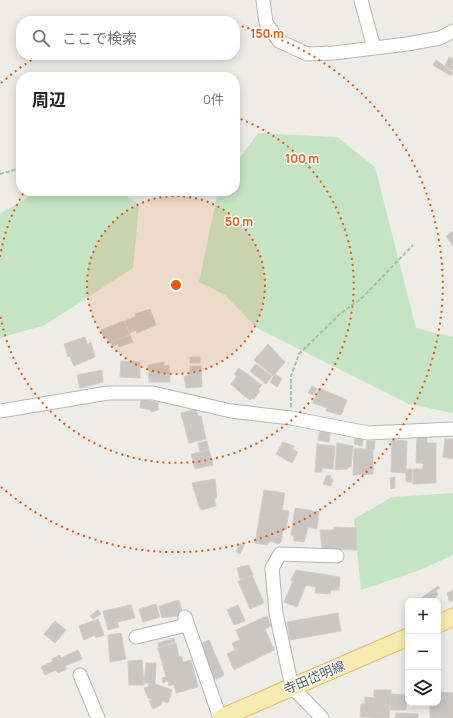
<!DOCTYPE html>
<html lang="ja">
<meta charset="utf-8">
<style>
:root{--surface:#fff;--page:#f6f6f6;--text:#222;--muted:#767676;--line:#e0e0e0}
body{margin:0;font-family:Manrope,"Noto Sans JP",sans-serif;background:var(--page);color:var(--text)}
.controls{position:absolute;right:12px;bottom:12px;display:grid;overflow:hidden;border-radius:8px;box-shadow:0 2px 10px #0003}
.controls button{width:36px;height:36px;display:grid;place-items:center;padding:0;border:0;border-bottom:1px solid var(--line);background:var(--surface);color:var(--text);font:20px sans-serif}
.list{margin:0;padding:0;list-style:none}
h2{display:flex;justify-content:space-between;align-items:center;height:52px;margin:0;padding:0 16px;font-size:17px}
h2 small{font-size:13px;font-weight:400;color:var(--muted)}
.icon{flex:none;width:22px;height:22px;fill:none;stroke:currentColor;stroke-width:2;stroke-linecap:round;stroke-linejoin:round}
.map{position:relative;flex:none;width:453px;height:718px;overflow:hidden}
.search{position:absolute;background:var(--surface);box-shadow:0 2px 10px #0003;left:16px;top:16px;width:224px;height:44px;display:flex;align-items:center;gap:10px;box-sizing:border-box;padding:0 14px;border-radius:16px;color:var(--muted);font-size:15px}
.panel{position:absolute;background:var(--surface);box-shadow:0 2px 10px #0003;left:16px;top:72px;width:224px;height:124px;border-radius:16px}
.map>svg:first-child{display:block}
.green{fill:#c5e4c4}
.building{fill:#cac7c2;stroke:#d3cdc4}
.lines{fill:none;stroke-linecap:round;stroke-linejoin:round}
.minor-casing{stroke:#b3b6b9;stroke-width:15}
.major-casing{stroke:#e6bd66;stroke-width:19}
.path{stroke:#9ec5a7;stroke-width:2;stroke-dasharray:4 2;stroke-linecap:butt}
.minor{stroke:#fff;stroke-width:13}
.major{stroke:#f9eab0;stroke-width:17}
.ring{fill:none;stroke:#e8590c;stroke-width:2;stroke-dasharray:2 4}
.labels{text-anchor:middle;stroke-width:3;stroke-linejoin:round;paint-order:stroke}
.street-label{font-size:13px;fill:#5d6165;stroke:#fff}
.centre{fill:#e8590c;stroke:#fff;stroke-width:2}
.ring-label{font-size:12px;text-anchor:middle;font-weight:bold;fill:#e8590c;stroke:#fff;stroke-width:3;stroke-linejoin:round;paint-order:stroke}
</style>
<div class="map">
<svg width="453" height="718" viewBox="0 0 453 718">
<rect width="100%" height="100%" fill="#eeece6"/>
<path class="green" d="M258 133 337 137 375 167 416 328 453 337V413L409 404 257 328 225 295 199 282 218 191H235V164Z
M38 191H118L139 204 133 268 45 325 0 338V214Z
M453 493V555L420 570 361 590 354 519 392 497Z"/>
<path class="building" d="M449 57 453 59V70L445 66Z
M436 60 453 72 451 76 433 65Z
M453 231V246L446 236Z
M150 309 156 325 137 333 136 330 130 333 125 321 135 317V314Z
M124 321 130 335 109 343 107 337 104 338 101 330Z
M130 335 133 342 119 347 118 344 113 346 111 342Z
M85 337 87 344 91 342 95 357 74 366 70 356 68 357 64 344Z
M268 344 285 362 273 376 254 360Z
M190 357H200V363H190Z
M121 361 140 362V378L120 377Z
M164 362V366L169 365 170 382H149L148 365Z
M256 364 272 376 266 384 250 371Z
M190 366H201L202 387 186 388 184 377 189 375Z
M239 368 262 385 258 389 260 391 254 399 252 398 250 400 243 395 231 384 237 376 234 374Z
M102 370 103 382 80 388 77 375Z
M275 374 282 379 277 387 270 382Z
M312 386 317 389 314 395 308 393Z
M319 388 347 400 341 415 326 411 327 408 313 403Z
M141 400 158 402V410L151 412V410L140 408Z
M196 409 198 416H201L206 439 189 443 181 413Z
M320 431 330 433 329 442 318 440Z
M417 437H427V443H436V483L413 484V469H423V463H416Z
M355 438 363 439 362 446 354 444Z
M445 439H453V459L443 457Z
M392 440 407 441 406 473 391 472Z
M207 441 209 449 200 452 198 443Z
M367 441H375L374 450 366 449Z
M283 442 294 446 292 449 298 452 292 463 276 454Z
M337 443 353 446 351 467H348V469L335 470Z
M317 444 335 446 333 469 322 468V472H315Z
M354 448 373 450V474L353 475Z
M209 450 213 465 195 469 191 454Z
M406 469H412V482H406Z
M327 475 331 476 330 479H333L331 486 323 484Z
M395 477V488L391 489 390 478Z
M215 479 217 498H214L216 506 202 510V508L200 509 192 483Z
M264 490 285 493 282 510 289 511 286 530 283 529 281 542 279 544 270 541 267 545 255 543Z
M295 508 319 512 317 529 308 527 304 542 294 541V536L291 535Z
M334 527 356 528 357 550 322 549 320 530H334Z
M240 544 244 546 240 554 236 552Z
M249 565 253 575 240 579 237 568Z
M296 570 340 577 339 590H331L330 594 315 593 316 587 306 585 297 607 284 602 293 581 291 580Z
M252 575 264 603 250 609 238 581Z
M438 586 440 588 436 591 438 595 432 601H417Z
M453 590V600L450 602 447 593Z
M179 600 183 615 162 618 159 606Z
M156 604 160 617 143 622 139 609Z
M131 605 135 618 117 622 119 627 108 630 103 611Z
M238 605 245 621 234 625 227 610Z
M98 610 101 614 93 619 90 616Z
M338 613 341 631 290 640 287 622Z
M267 616 271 626 265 629 274 650 234 670 227 654 235 650 232 643 240 640 236 630Z
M98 619 104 635 96 638 95 635 84 640 79 626Z
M55 621 66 630 55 643 44 634Z
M121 633 126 659 110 662 108 635Z
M174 638 175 642 159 647 158 643Z
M209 640 224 675 207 684 198 645Z
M176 643 179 657 181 656 183 662 191 660 198 687 176 693 174 684 169 686 168 681 163 683 162 678 166 677 158 648Z
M78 650 82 659 65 666 67 669 58 673 56 670 45 675 41 667 53 661 52 659 60 655 61 658Z
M142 660 144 685H129L128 661Z
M146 663H156L155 684 172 690 168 703 162 701 161 705 153 709 149 701 152 699 148 698 144 688 148 687 149 683H144Z
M374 690H391L389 718 360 717 361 704H365V697L374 698Z
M438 692 453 693V718H430V703H438Z
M391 694 407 695 406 710H390Z
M396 713 418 714V718H395Z"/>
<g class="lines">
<defs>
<path id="minor" d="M263 0 266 23 279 41 307 54 334 53 407 44 440 38 453 31
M361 0 374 48
M0 411 108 393H153L231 411 291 418 368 433 453 429
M185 617 220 718
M136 637 187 625
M80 675 98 718
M322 718 292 687 276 613 272 568 280 554 337 556"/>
<path id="major" d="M438 624 453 617
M221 718 408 637"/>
</defs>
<use href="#minor" class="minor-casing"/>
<use href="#major" class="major-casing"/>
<path class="path" d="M0 174 21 168
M291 407V376L299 354 341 313 363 297 413 245"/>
<use href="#minor" class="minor"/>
<use href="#major" class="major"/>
</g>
<circle cx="176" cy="285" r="89" fill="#e8590c" fill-opacity=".12"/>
<g class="ring">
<circle cx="176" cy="285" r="89"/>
<path d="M0 257A178 178 0 0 1 24 192M235 117A178 178 0 1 1 0 313"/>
<path d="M1 83A267 267 0 0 1 38 56M137 21A267 267 0 0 1 215 21M236 25A267 267 0 1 1 1 487"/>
</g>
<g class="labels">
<g class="street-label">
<text transform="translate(314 677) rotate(-23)" y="5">寺田岱明線</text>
</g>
</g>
<circle cx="176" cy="285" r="6" class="centre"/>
<g class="ring-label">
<text x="267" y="38">150 m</text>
<text x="302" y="163">100 m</text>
<text x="239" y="226">50 m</text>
</g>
</svg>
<div class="controls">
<button>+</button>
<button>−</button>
<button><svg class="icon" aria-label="layers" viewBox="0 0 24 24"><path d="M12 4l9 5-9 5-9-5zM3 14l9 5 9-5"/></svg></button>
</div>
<div class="search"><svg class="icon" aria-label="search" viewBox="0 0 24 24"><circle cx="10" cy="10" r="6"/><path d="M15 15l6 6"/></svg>ここで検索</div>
<section class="panel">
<h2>周辺<small>0件</small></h2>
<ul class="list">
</ul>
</section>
</div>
